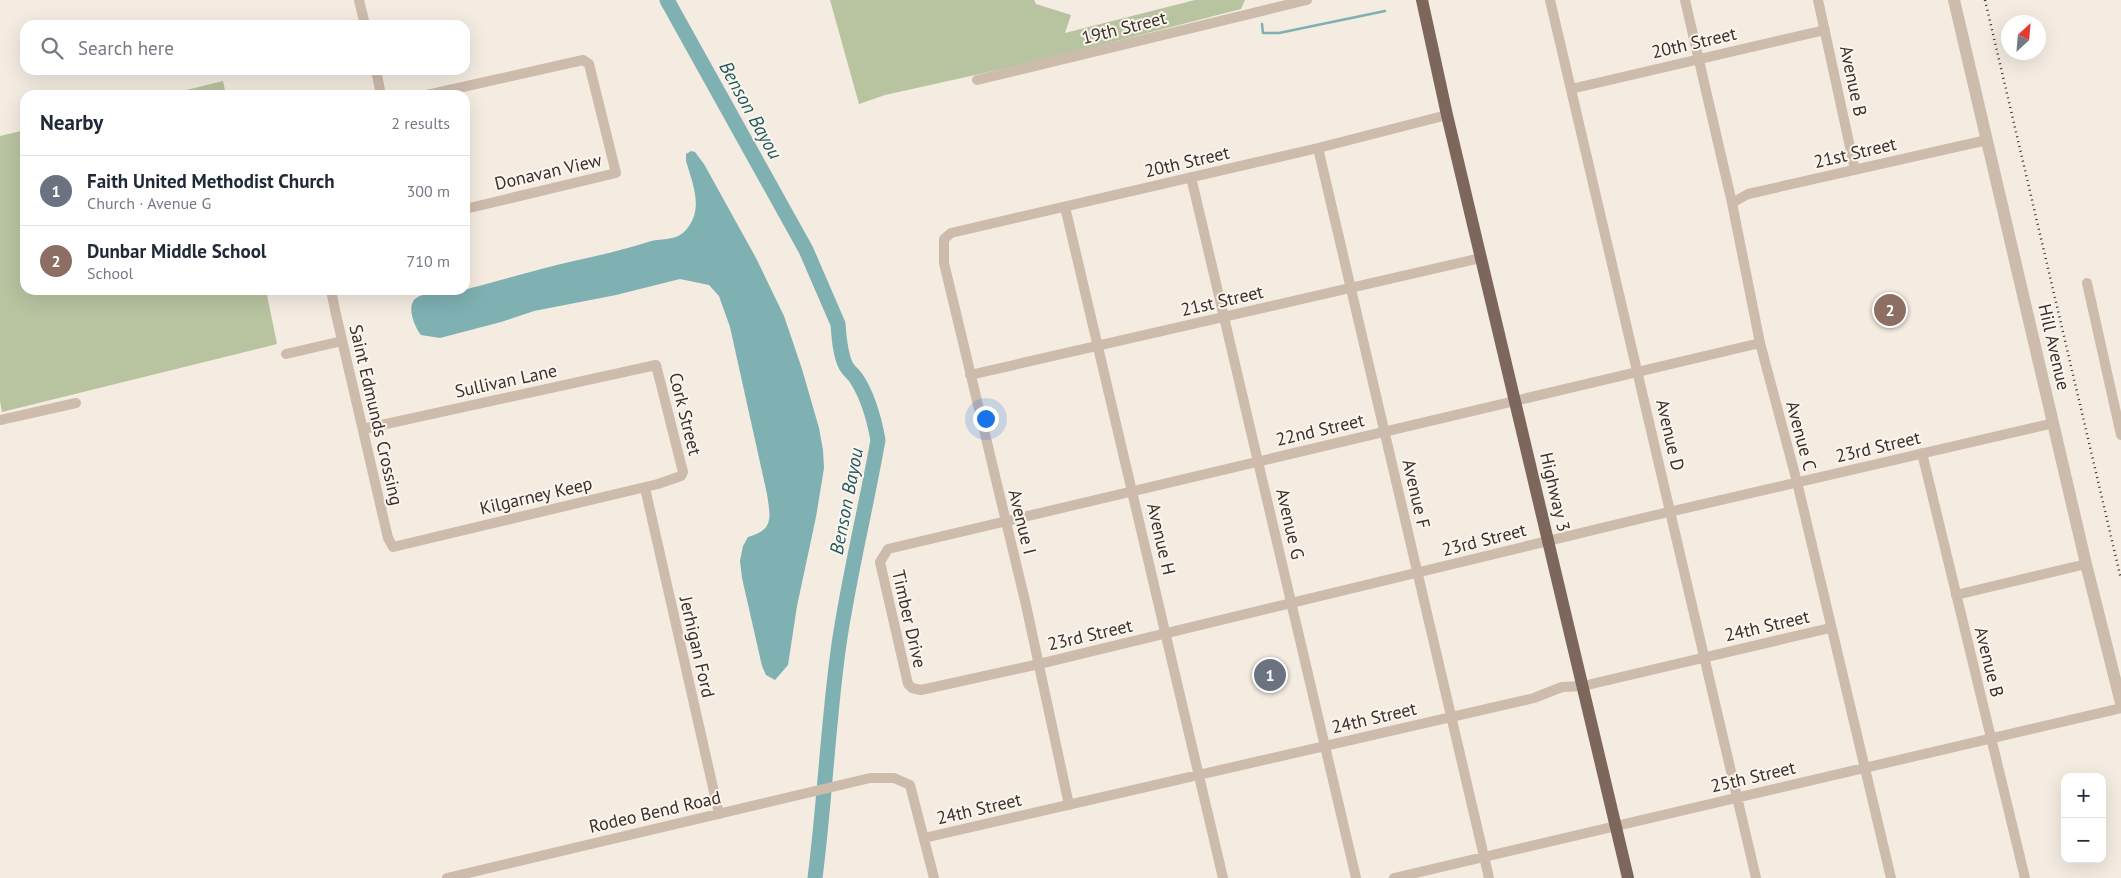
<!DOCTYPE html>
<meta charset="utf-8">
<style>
:root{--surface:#fff;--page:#f2f2f3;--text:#1f2937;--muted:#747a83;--line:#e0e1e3;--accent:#0b8043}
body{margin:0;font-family:"PT Sans",sans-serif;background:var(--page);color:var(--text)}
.controls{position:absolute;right:15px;bottom:15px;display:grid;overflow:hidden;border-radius:10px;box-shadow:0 5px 20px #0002}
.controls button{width:45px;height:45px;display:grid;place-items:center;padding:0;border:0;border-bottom:1px solid var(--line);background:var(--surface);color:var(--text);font:25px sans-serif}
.compass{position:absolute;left:2001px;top:15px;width:45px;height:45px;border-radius:50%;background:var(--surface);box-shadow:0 5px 20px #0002;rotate:26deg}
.you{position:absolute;left:985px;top:418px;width:18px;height:18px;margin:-12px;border:4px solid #fff;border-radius:50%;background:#1a73e8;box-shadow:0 0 0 8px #1a73e833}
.badge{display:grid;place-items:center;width:32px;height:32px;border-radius:50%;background:var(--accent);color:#fff;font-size:16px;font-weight:700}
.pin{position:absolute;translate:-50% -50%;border:2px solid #fff;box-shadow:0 1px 5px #0006}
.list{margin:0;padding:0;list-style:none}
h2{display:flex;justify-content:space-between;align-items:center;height:65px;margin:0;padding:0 20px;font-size:21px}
h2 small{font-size:16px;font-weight:400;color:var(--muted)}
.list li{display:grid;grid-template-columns:32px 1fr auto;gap:15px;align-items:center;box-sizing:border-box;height:70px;padding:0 20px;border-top:1px solid var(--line)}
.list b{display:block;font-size:19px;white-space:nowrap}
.list p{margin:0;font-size:16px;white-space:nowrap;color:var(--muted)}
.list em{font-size:16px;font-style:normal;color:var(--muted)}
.icon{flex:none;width:28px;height:28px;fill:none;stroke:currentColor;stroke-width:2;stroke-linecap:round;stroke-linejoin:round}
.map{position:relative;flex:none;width:2121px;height:878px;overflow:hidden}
.search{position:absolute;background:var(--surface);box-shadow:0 5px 20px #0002;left:20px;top:20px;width:450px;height:55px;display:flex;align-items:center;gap:12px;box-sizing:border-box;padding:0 18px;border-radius:15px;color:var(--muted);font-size:19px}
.panel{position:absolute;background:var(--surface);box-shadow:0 5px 20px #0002;left:20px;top:90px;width:450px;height:205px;border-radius:15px}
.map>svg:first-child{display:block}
.green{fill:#b8c4a0}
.water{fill:#7fb0b2}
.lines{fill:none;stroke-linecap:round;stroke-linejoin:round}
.stream{stroke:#7fb0b2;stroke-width:2.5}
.river{stroke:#7fb0b2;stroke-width:15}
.minor{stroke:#cdbbac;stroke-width:10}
.tertiary{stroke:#cdbbac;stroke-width:12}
.primary{stroke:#7d675c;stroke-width:12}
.rail{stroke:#3b302b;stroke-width:2.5;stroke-dasharray:1 4;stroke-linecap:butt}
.labels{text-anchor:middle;stroke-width:4;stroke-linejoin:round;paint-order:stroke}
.street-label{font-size:18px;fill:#3b302b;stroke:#fbf5ee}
.water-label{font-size:19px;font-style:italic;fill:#1f5a5e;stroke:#fbf5ee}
</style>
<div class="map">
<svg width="2121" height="878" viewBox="0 0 2121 878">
<rect width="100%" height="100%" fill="#f4ebe1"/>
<path class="green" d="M830 0H1034L1036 4 1071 15 1065 33 1195 0H1245L1241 9 1043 60 885 95 859 104Z
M223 81 226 95H166Z
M25 130V290H266L277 344 2 412 0 401V136Z"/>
<path class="water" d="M691 151 695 152 704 164 756 258 784 316 802 369 819 428 823 450 824 468 816 517 797 606 788 665 775 680 766 675 762 666 742 578 740 561 743 546 748 537C775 530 770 516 767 494L730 327 719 296 709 285 680 279 616 295 534 311 501 322 440 338 421 335C415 327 407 309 414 300 422 291 439 295 450 294 460 292 469 288 479 286 501 280 523 274 545 268 580 259 614 253 648 242 660 238 675 241 684 232 705 211 693 185 686 161V154Z"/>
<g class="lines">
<path class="stream" d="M679 22 681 19
M1262 24 1263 33H1279L1385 11"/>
<path class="river" d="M667 0 806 250 838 324C839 337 840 354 846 366 848 370 853 374 856 378 868 396 874 418 878 440 866 508 849 576 839 644 828 722 825 800 815 878"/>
<path class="minor" d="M359 0 365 25
M1550 0 1756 878
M1685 0 1732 203 1760 343 1797 482 1891 878
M1818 0 1855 170
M376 70 381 95
M977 80 1307 0
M1571 89 1825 30
M427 95 583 60 589 64 616 173 465 209
M1318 148 1489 878
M1191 177 1356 878
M1732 203 1748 194 1987 140
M1065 207 1223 878
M2087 283 2121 435
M331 290 335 310 388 538 393 547 658 484 681 476 683 472 656 365 363 429
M1760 343 888 549 880 562 908 684 912 688 921 690 1039 664 1643 518 2054 423
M286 354 342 341
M970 375 1481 258
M0 420 76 403
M1922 453 2025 878
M645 488 719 814
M1956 595 2086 564
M1069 805 1026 605 944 263V239L951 233 1318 148 1447 115
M924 838 1534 698 1562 687 1583 686 1830 628
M447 878 870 778H894L910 785 934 878
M1394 878 2121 708"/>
<path class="tertiary" d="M1954 0 2086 564 2121 703"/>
<path class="primary" d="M1422 0 1447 115 1628 878"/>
<path class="rail" d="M1985 0 2121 579"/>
</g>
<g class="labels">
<g class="street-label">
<text transform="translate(1124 28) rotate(-14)" y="6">19th Street</text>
<text transform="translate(1694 43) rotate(-13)" y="6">20th Street</text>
<text transform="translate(1853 81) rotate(78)" y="6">Avenue B</text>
<text transform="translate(1855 153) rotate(-13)" y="6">21st Street</text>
<text transform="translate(1187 162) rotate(-13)" y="6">20th Street</text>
<text transform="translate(548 172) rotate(-13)" y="6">Donavan View</text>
<text transform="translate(1222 301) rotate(-13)" y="6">21st Street</text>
<text transform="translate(2054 347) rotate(77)" y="6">Hill Avenue</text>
<text transform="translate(506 381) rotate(-12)" y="6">Sullivan Lane</text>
<text transform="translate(685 414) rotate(76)" y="6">Cork Street</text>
<text transform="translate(376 415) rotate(77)" y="6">Saint Edmunds Crossing</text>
<text transform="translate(1320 430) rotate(-13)" y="6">22nd Street</text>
<text transform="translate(1670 435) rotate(77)" y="6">Avenue D</text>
<text transform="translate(1801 436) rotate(75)" y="6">Avenue C</text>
<text transform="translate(1878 447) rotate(-13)" y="6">23rd Street</text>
<text transform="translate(1555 492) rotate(77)" y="6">Highway 3</text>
<text transform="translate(1416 494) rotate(77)" y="6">Avenue F</text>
<text transform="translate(536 496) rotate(-13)" y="6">Kilgarney Keep</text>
<text transform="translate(1022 522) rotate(76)" y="6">Avenue I</text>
<text transform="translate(1290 524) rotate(77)" y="6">Avenue G</text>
<text transform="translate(1161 539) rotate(77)" y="6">Avenue H</text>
<text transform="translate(1484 540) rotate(-14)" y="6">23rd Street</text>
<text transform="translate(909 619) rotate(77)" y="6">Timber Drive</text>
<text transform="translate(1767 626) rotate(-13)" y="6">24th Street</text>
<text transform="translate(1090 635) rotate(-13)" y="6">23rd Street</text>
<text transform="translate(697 647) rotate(77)" y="6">Jerhigan Ford</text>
<text transform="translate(1989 662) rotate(76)" y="6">Avenue B</text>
<text transform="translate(1374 718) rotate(-13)" y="6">24th Street</text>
<text transform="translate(1753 777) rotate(-13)" y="6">25th Street</text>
<text transform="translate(979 809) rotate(-13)" y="6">24th Street</text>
<text transform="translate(655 812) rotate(-13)" y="6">Rodeo Bend Road</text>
</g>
<g class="water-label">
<text transform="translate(751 110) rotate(61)" y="7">Benson Bayou</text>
<text transform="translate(846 501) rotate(-79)" y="7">Benson Bayou</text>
</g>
</g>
</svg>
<div class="controls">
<button>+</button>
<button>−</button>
</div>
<svg class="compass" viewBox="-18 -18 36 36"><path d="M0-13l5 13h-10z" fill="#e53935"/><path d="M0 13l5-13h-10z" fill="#747a83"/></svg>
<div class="you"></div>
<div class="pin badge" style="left:1270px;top:675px;background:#6b7280">1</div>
<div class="pin badge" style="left:1890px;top:310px;background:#8d6e63">2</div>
<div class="search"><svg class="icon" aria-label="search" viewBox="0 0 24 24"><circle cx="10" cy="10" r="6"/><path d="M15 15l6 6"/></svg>Search here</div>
<section class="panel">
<h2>Nearby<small>2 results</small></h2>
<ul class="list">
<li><span class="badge" style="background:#6b7280">1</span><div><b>Faith United Methodist Church</b><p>Church · Avenue G</p></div><em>300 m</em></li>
<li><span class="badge" style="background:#8d6e63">2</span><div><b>Dunbar Middle School</b><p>School</p></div><em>710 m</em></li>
</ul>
</section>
</div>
